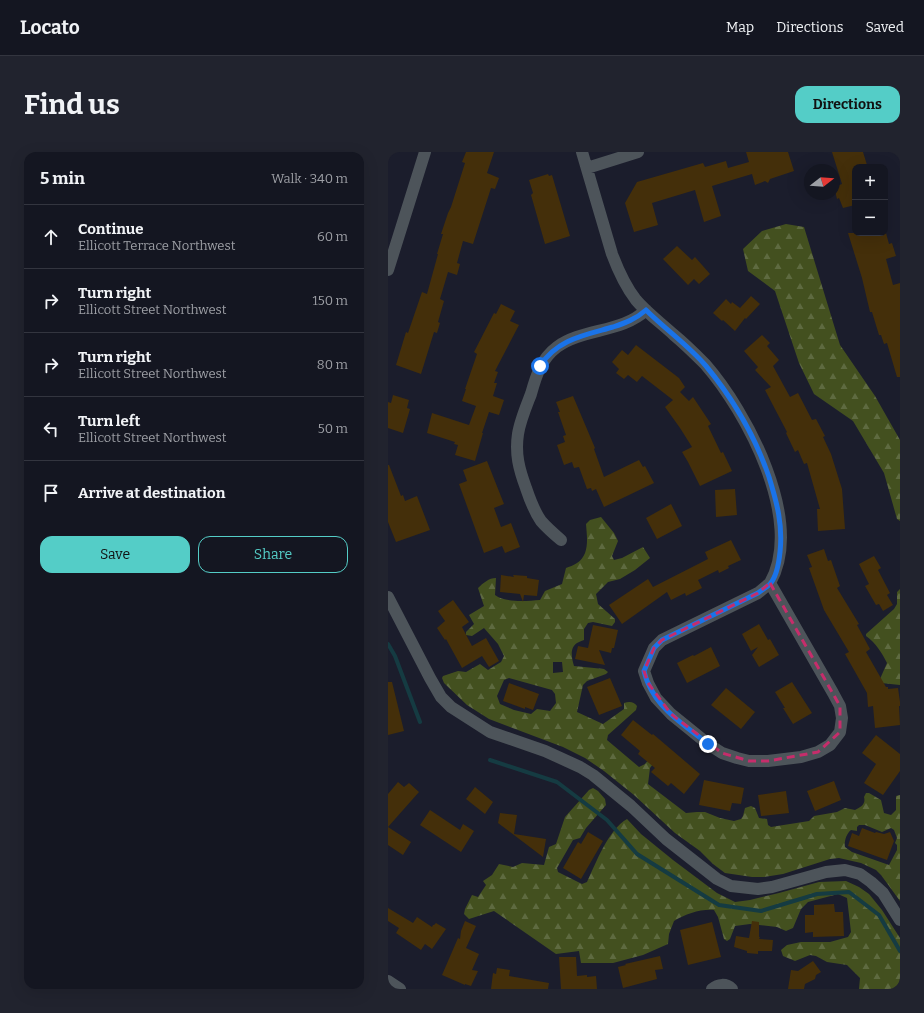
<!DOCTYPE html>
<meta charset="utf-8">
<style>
:root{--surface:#141621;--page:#21232e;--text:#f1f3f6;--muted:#9d9fa5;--line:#33353f;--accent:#54cdc7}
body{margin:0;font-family:Bitter,serif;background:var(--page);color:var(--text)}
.controls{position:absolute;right:12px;top:12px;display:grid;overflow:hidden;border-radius:8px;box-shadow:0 4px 16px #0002}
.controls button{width:36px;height:36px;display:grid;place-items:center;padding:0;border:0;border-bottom:1px solid var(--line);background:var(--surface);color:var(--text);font:20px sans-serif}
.compass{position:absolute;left:416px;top:12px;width:36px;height:36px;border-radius:50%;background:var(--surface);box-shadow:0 4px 16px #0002;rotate:73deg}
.stop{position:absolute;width:12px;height:12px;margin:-9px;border:3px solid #1a73e8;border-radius:50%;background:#fff}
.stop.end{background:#1a73e8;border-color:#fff;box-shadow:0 1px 4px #0008}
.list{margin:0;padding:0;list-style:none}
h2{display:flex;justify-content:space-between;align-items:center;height:52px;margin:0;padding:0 16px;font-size:17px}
h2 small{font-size:13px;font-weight:400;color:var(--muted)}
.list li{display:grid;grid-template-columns:26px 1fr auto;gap:12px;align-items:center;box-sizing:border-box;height:64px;padding:0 16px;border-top:1px solid var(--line)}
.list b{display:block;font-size:15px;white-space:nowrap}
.list p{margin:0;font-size:13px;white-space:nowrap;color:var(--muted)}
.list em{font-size:13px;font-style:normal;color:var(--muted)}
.actions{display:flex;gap:8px;padding:12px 16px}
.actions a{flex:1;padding:9px 0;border:1px solid var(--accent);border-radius:12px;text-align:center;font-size:14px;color:var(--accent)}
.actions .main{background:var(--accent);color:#111}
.icon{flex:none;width:22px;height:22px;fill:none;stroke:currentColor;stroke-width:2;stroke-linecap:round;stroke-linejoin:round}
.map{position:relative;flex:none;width:512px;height:837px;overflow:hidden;border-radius:12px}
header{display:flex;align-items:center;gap:24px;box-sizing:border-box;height:56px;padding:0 20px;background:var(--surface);border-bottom:1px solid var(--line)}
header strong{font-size:19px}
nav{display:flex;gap:22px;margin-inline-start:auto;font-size:14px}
.intro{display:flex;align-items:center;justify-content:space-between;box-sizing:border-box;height:96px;padding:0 24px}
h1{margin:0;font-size:28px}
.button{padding:10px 18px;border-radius:12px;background:var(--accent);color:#111;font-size:14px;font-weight:700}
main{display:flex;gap:24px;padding:0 24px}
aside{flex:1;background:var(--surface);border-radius:12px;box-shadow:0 4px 16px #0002}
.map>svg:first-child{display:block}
.forest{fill:url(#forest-firs);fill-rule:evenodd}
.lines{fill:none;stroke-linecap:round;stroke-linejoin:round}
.stream{stroke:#153b42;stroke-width:4}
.building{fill:#442f0a}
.street{stroke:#4d545a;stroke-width:12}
.route{stroke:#1a73e8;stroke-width:5}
.marked{fill:none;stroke:#c62d6b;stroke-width:3;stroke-dasharray:8 5;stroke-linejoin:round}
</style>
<header>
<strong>Locato</strong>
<nav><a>Map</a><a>Directions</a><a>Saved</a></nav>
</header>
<div class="intro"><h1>Find us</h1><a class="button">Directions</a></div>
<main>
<aside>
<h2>5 min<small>Walk · 340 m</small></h2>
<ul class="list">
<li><svg class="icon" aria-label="ahead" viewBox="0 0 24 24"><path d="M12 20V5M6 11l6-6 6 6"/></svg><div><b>Continue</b><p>Ellicott Terrace Northwest</p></div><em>60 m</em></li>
<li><svg class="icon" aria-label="right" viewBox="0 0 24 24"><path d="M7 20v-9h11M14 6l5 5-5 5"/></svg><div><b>Turn right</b><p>Ellicott Street Northwest</p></div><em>150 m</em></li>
<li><svg class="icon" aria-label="right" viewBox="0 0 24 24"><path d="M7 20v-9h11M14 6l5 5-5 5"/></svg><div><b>Turn right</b><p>Ellicott Street Northwest</p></div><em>80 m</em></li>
<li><svg class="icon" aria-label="left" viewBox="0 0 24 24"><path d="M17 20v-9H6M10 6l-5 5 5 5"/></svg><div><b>Turn left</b><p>Ellicott Street Northwest</p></div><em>50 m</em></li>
<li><svg class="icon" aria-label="arrive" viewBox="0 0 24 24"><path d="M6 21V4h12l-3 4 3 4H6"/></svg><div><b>Arrive at destination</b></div></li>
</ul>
<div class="actions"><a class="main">Save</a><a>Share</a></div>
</aside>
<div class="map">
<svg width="512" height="837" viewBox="0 0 512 837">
<defs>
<pattern id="forest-firs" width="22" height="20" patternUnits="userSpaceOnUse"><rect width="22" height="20" fill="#43501f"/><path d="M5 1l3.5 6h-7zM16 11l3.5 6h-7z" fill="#5e6a40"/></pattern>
</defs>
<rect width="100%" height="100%" fill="#1b1d2c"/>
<path class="forest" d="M398 72 416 75 452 193 487 244 512 288V369L509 367 496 321 465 269 426 242 411 211 387 139 360 119 355 97 374 79Z
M213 365 226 381 230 389 224 404 226 408 234 406 255 395 262 406 247 418 232 427 220 430 208 442 210 452 227 467V470L224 474 205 470 200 471 196 477V488C193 489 191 490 189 491 181 496 184 507 186 514L216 517 220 520 218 522 199 529 195 533 189 560 215 572 236 557V551C242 549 246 550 249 554L248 558 220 583 219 588 251 615 257 612 269 597 274 600 262 616 260 632 298 661 309 660H317L332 666 346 669 353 667 355 664 357 656 363 654 367 656 371 666 379 667 380 673 383 675 421 669 426 664 449 660 457 656 467 658C473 655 478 652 476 645L478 641H481L493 648 496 661 503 663 508 658V644L512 643V749L493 723 488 718 473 711 451 706 442 707 395 722 376 725H364L337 721 325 712 312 699 287 681 246 643 216 619 197 606 175 595 101 567 79 553 56 531 54 526 55 524 70 519 78 520 92 512 100 518 113 510 116 504 110 492 96 476 84 484 78 483V480L86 472 81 463 96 454 90 436C95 431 101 426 108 426L107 443C117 451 139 449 152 448L157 439 174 432 178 416C181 415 186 413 189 411 202 403 199 385 198 372L202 368ZM165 510H174L175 520 165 521ZM121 526 164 538 167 542 168 551 162 559 149 557 143 562 126 558 112 552 109 544 116 528ZM471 673H477L494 680 503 676 506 678 509 686 507 691 509 693V698L501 713 464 700 457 695C456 690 458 682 463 678L469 679V675Z
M512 437V533L493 531 492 527 499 511C494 501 488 491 478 484V482L506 457 509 452V440Z
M205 636 210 639 217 647 218 653 198 676 192 686 185 688 169 716 170 720 194 732 199 730C208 711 220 678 239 667L253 682 285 708 329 741 347 750 362 748 391 741 431 730 458 729 471 735 481 742 494 758 512 786V837H471L472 826 459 813 439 810 428 804 422 803 407 809 395 804 393 798 399 793 413 790H442L460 785 463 780 459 746 450 742 420 750 413 757 405 776 398 779 389 775 362 772 347 774 342 787 339 789 336 787 330 765 326 758C312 757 298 762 286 769L281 782 280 792 255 803 225 811H193L191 799 168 802 106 759 81 767 76 762 77 757 84 743 90 745 98 733 95 729 104 723 111 712 125 715 134 711 156 713 161 695 168 692 177 665 201 638Z"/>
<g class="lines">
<path class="stream" d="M0 492 7 504 32 570
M102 608 169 630 219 668 249 702 331 753 373 759 429 742 461 740 491 763 512 799"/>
</g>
<path class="building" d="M78 0H106L99 21 111 26 107 37 103 36 85 92 75 89 69 111 72 112 69 123 60 120 52 147 56 149 50 170 52 171 49 181 46 180 33 222 8 213 18 180 20 181 34 140 39 142 50 102H49L55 82H53L60 61 63 55 77 11 74 10Z
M358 0H400L406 19 382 27 380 31 377 29 367 33 364 22 324 34 333 64 316 70 307 38 264 51 270 73 246 80 237 51 249 30 315 11 317 15 338 9 340 16 361 10Z
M444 0H475L479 13 472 15H467V53L455 56 451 46 449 47 446 35 454 32Z
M160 22 161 24 164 23 182 84 157 92 143 43 145 41 141 28Z
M460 81H498L501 92 504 91 508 104 498 107 505 133 512 131V225H509L499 191 496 192 493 183H491L484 160H482L474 126Z
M289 94 304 108 307 105 322 122 311 132 306 127 300 133 275 107Z
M363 144 372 152 358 167 357 166 347 179 335 168 334 169 325 161 338 147 343 152 344 150 352 156Z
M113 152 127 159 122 169 131 173 107 219 110 220 106 231H109L105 244 116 248 111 263 101 260 94 281H95L87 309 67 303 70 293 66 292 67 290 39 281 44 261 81 273 88 254 74 249 78 237H77L89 202 86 200 106 161 108 162Z
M374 183 382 191 379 194 391 208 385 214 402 245 410 241 424 268 428 267 437 284 435 285 443 302 454 337 457 377 430 379 429 357H432L419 311 416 312 410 298 407 300 398 281 399 280 377 238 383 235 367 218 370 215 356 199Z
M248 193 291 226 297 235 292 240 301 249 305 245 323 272 320 274 333 301 335 300 344 319 312 334 300 310 294 300 304 295 292 276 277 255 285 248 254 224 249 230 240 223 236 227 228 221 231 217 224 210 234 198 240 203Z
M5 243 21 248 19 256 22 257 15 281 0 276V250L3 251Z
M185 244 207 296 206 297 216 325 251 308 255 315 257 314 266 331 216 355 208 337 204 339 203 336 199 337 191 315 186 316 184 310 176 313 169 293 177 290 175 284 178 283 170 260H172L168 250Z
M99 309 116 352 106 356 113 375 123 371 132 395 117 401 114 394 96 401 71 332 79 329 75 318Z
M0 313H1L13 344 15 343 17 349 29 344 42 378 8 390 0 370Z
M347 337 349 363 328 365 327 338Z
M283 352 294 374 269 387 258 366Z
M343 388 353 408 340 414 341 416 331 421 330 418 310 428 314 436 298 444 297 441 283 448 279 440 234 472 221 453 260 427 265 435 320 407 317 400Z
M436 397 440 409 443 408 452 434 449 436 471 472 469 473 482 497 478 500 498 535H500V537L510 536 512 550V554H511L512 573 487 576 485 554 480 555 479 541 457 502 461 500 436 458 421 416 424 415 419 403Z
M486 404 493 416 490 418 502 441 499 443 505 453 495 459 491 452 488 453 477 434 481 432 471 412Z
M113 423 126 425 125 423 139 424V426L151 428 149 444 136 443 135 450 132 442 112 440Z
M65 448 81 470 74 475 84 494 98 486 111 509 101 515 94 504 74 516 58 487 57 488 49 476 57 469 50 459Z
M371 472 380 488 382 487 391 503 371 515 364 503 370 495 363 499 354 482Z
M205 473 230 478 226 496H224L223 501 211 498 217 513 187 507 190 494 200 496Z
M323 495 332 514 299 531 289 511 305 503 306 504Z
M222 526 234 554 211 563 199 535Z
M0 530H4L16 579 0 583Z
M404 530 424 561 405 572 395 556H397L387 540Z
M121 531 151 542 145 558 137 555V557L115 549Z
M338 536 367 560 353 577 323 553Z
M245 568 264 583 265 582 312 622 296 642 283 631 280 634 263 620 267 616 250 602 252 599 233 583Z
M488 583 512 602V619L495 643 476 631 488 612 474 601Z
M316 628 356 636 353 652 344 651 342 659 311 653Z
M446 629 453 648 427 659 419 639Z
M10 630 16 635 21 631 31 640 0 675 23 690 15 703 0 693V642Z
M87 635 105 650 97 662 78 647Z
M398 639 401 661 373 664 370 643Z
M42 658 72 678 75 672 86 679 73 700 32 673Z
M112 661 129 663 126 682 158 687 155 705 110 671Z
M474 676 487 681 488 680 496 682 502 680 506 689 499 708 460 694 464 681 471 684Z
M200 680 215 689 193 727 175 716 190 690 193 692Z
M446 752 447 760H455L456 784 425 785V780L417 781V763H426V753Z
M0 756 25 771 29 765 44 775 45 773H46L48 771 58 777 44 797 37 792 33 798 8 781 11 776 0 769Z
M77 769 88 774 78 796 91 802 84 818 90 819 83 834 77 832V833L54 823 70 786 72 787 73 779Z
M364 769 371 770V785H372L371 787 385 788 384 799H370V802L359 801V799L346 795 348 784 361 786Z
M324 770 333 805 300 813 292 778Z
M272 804 275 817 267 818 269 827 235 836 230 815 238 813 237 812Z
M171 805H188L189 824 199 823V825L208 824 209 837H173Z
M425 809 433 820 428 823 427 827 417 832 416 837H400L403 818 410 819Z
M109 816 122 818 121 824 161 831 160 837H103L105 821 108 822Z"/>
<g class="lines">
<path class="street" d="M194 0 224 102C230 118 237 134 248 148 259 161 273 171 286 183 297 192 307 202 317 212 359 260 417 369 382 431
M199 16 250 0
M0 118 37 0
M173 388C166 382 159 376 153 369 146 359 142 348 138 336 131 317 127 302 130 282 132 269 138 255 143 242 148 224 153 207 169 195 195 176 234 181 258 158
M382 431 445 541 452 554 454 566 452 580 442 593 430 600 413 605 380 609H361L349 606 334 601 320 592 283 562 268 546 260 531 256 519 266 496 274 488 370 441Z
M0 445 42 526 53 545 63 555 102 580 157 599 192 615 205 623 243 654 278 687 329 727 343 734 370 737 384 735 438 720 457 718 472 722 483 730 495 741 512 768
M0 829 12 837
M324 837C330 832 338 831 344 837"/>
</g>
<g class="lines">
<path class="route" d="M152 214C169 187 197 183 225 175 237 171 248 167 258 158 278 178 300 193 318 214 346 248 367 284 381 325 389 351 395 373 392 400 391 410 389 424 382 432 379 435 374 438 370 441L274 488 266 496 256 519C257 523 258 527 260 531 271 558 298 574 320 592"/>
</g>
<path class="marked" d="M382 431 452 554V580L430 600 380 609H361L334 601 283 562 260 531 256 519 266 496 274 488 370 441Z"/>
</svg>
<div class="controls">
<button>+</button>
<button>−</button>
</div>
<svg class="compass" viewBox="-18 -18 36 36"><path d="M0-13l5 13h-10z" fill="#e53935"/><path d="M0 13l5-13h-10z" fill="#9d9fa5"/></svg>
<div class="stop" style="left:152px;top:214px"></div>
<div class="stop end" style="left:320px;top:592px"></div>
</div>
</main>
